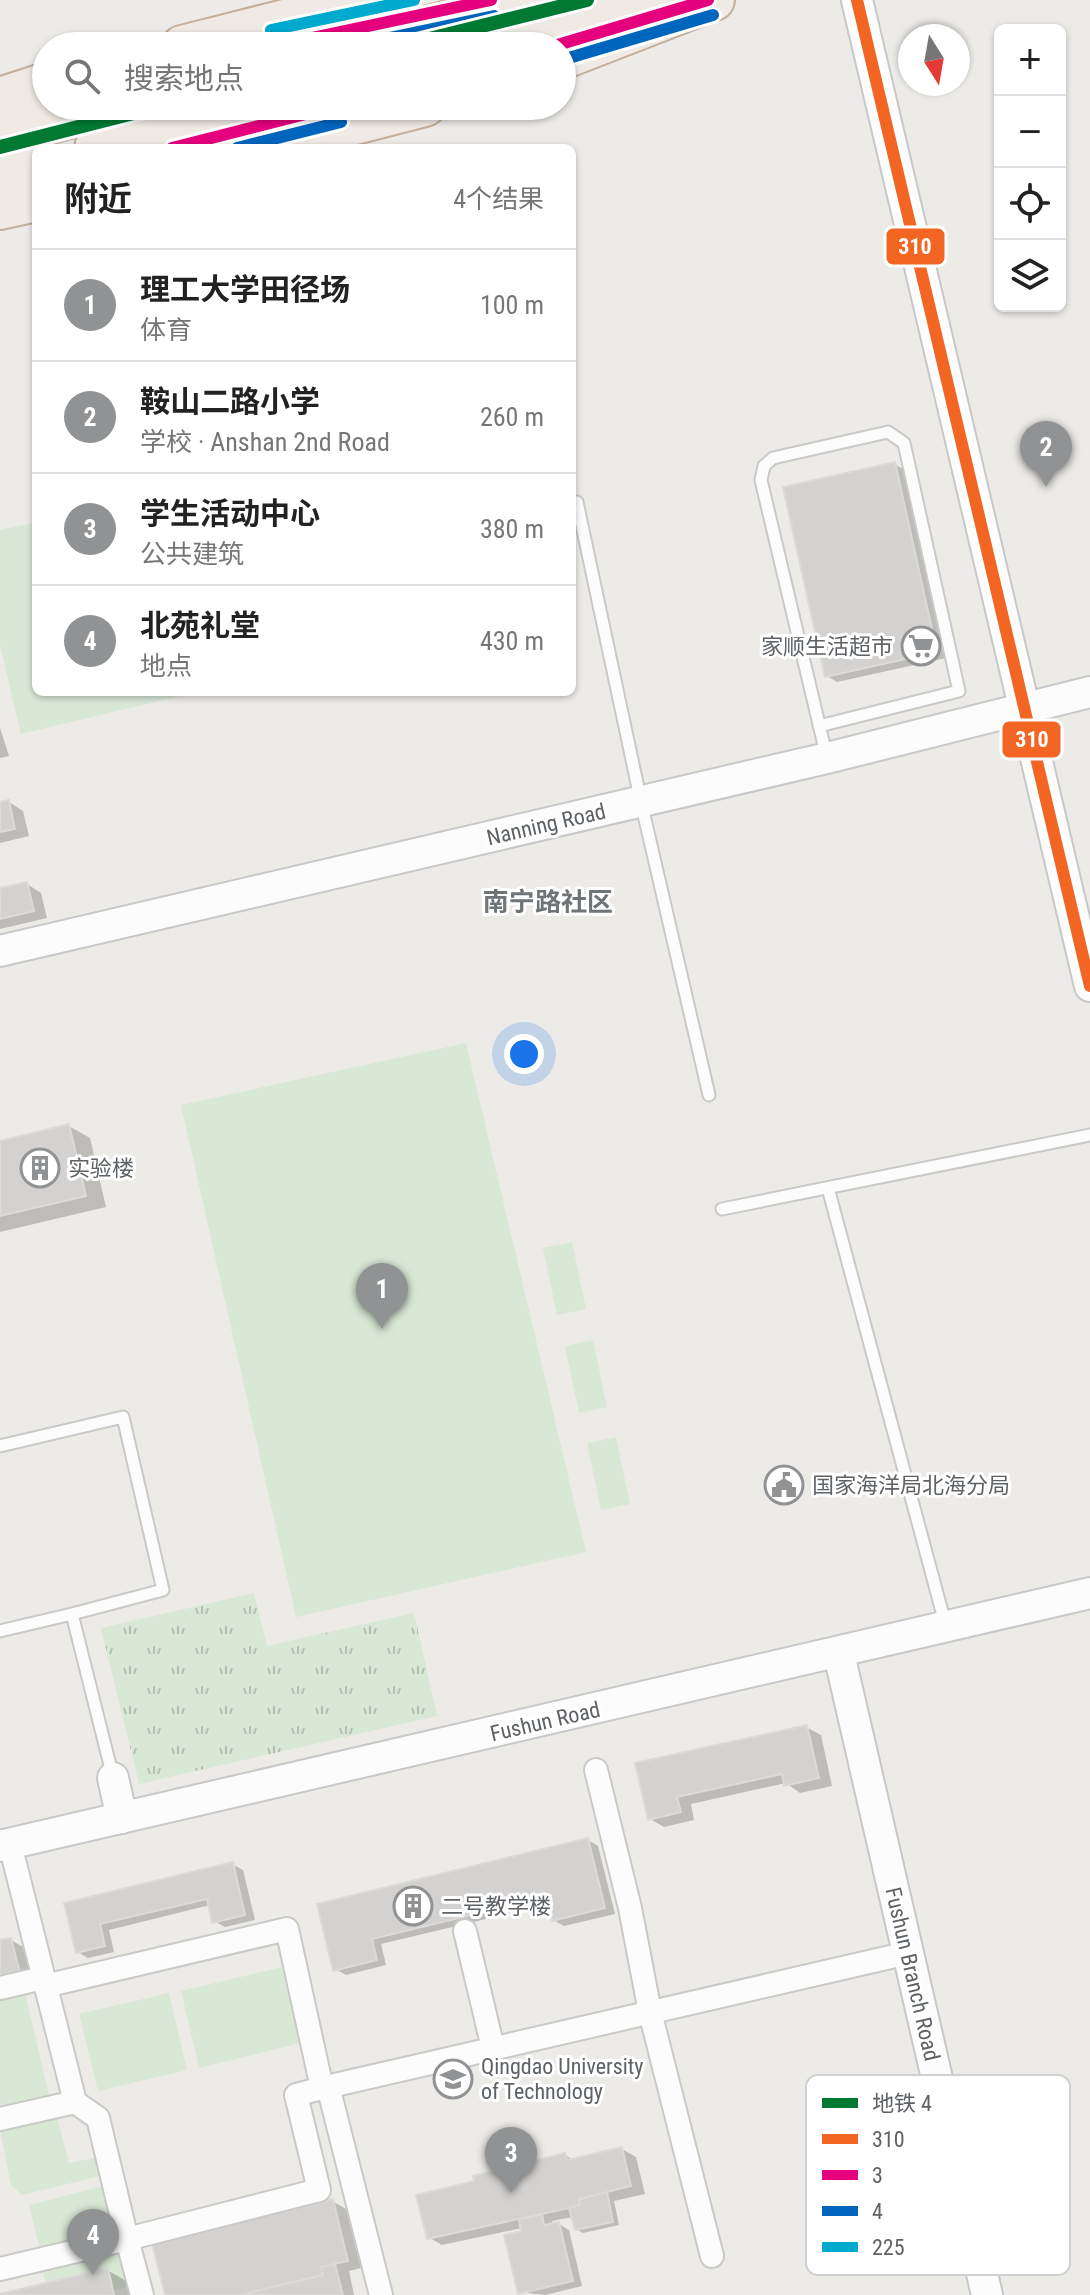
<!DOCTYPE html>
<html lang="zh">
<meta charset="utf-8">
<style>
:root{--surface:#fff;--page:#f2f2f2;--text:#222;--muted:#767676;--line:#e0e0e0;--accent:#909293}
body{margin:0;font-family:"Roboto Condensed","Noto Sans SC",sans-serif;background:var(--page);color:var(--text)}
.controls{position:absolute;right:24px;top:24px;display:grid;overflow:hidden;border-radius:12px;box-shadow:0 2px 6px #0004}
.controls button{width:72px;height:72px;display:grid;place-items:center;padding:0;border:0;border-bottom:2px solid var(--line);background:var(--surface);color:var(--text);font:40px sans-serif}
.compass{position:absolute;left:898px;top:24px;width:72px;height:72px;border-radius:50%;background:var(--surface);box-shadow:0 2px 6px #0004;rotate:169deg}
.you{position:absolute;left:524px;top:1054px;width:28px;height:28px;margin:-20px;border:6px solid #fff;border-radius:50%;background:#1a73e8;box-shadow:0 0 0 12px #1a73e833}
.badge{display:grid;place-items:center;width:52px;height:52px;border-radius:50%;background:var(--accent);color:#fff;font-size:26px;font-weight:700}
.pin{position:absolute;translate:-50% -66px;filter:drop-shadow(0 2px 4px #0008)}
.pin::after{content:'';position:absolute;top:42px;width:28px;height:24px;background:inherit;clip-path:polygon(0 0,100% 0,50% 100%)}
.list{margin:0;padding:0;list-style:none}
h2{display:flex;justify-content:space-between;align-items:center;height:104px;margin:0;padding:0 32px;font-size:34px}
h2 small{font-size:26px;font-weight:400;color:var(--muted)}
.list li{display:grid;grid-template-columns:52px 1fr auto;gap:24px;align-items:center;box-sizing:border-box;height:112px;padding:0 32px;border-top:2px solid var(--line)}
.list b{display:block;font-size:30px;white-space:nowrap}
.list p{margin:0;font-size:26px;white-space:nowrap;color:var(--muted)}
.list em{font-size:26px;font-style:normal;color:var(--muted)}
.icon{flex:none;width:44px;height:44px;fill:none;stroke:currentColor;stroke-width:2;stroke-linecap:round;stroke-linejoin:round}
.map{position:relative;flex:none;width:1090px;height:2295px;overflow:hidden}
.search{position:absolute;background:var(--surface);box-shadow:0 2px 6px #0004;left:32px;top:32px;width:544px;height:88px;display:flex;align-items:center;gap:20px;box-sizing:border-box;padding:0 28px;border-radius:44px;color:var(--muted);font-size:30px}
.panel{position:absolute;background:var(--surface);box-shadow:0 2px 6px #0004;left:32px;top:144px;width:544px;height:552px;border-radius:12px}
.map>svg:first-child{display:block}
.grass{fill:#d9e7d5}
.park{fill:url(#park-tufts)}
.shadow{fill:#0003}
.building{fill:#d4d2d1;stroke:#dcdad8;stroke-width:2}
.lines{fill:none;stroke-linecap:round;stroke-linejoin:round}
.lane-casing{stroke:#c9c9c8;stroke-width:15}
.street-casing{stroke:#c9c9c8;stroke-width:26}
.secondary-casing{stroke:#c7c8c7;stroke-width:34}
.primary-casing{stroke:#d3c8b8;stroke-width:38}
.highway-casing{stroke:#c2af98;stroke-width:44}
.lane{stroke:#fcfcfc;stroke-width:11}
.street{stroke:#fcfcfc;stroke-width:22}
.secondary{stroke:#fcfcfc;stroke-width:30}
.primary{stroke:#f2efe9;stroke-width:34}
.highway{stroke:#efeae3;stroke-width:40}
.bus-1-casing{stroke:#fff;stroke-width:18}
.bus-2-casing{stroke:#fff;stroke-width:18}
.bus-3-casing{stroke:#fff;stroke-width:18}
.bus-4-casing{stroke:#fff;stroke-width:18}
.bus-1{stroke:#f26522;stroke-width:12}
.bus-2{stroke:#e5007d;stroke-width:12}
.bus-3{stroke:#0065bd;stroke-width:12}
.bus-4{stroke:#00a9ce;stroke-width:12}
.metro-1-casing{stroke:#fff;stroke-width:20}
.metro-1{stroke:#007a33;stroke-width:14}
.labels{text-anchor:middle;stroke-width:6;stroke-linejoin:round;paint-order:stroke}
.poi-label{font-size:22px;fill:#5e6265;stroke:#fff;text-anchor:start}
.street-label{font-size:22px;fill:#5e6265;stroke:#fff}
.quarter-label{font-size:26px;font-weight:bold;fill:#6f7477;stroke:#fff}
.key{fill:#fff;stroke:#cfd0d1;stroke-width:2}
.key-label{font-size:22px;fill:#5e6265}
.line-badge{stroke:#fff;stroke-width:3}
.badge-label{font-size:22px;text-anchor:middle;font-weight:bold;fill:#fff}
</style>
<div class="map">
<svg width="1090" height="2295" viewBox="0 0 1090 2295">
<defs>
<pattern id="park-tufts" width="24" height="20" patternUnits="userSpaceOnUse" patternTransform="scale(2)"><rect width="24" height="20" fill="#d9e7d5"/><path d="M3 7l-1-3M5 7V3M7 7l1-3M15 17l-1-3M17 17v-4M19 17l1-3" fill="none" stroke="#b3bfb0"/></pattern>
</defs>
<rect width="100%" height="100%" fill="#edebe8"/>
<path class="grass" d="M36 522V692H196L21 734 0 646V530Z
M466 1043 586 1552 296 1617 181 1105Z
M572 1242 586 1309 557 1315 543 1248Z
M593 1340 607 1407 579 1413 565 1346Z
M616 1437 630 1504 601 1510 587 1443Z
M282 1967 300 2043 199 2068 181 1991Z
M25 1993 50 2099 0 2111V1999Z
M169 1993 187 2070 98 2091 79 2014Z
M57 2117 69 2163 104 2156 109 2174 22 2195 11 2185 0 2130Z
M111 2184 123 2233 41 2253 29 2205Z
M121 2247 131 2286 113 2291 107 2268 46 2282 41 2266Z"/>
<path class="park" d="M254 1593 267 1646 414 1613 437 1716 139 1784 101 1628Z"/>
<path class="shadow" d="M894 464 905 470 946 658 837 682 827 676Z
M0 728 9 756 0 758Z
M9 802 23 811 29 836 0 843V804Z
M27 884 41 893 47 918 0 929V890Z
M69 1126 90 1138 106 1207 0 1232V1143Z
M806 1727 821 1735 832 1786 800 1793 786 1783 691 1804 694 1820 664 1827 650 1819 638 1765Z
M588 1840 598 1846 615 1914 564 1926 553 1920 549 1904 381 1944 386 1965 346 1975 335 1969 320 1905Z
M232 1864 243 1870 255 1920 225 1927 214 1921 210 1905 109 1930 114 1952 88 1958 78 1952 66 1904Z
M11 1940 25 1948 33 1981 0 1989V1942Z
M622 2149 636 2157 645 2194 614 2201 619 2225 583 2233 576 2229 573 2217 552 2221 553 2226 559 2224 569 2230 582 2286 545 2295 520 2292 522 2228 442 2245 428 2237 477 2182 565 2155 574 2160Z
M332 2201 346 2209 361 2268 349 2271 354 2295H167Z
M107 2270 128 2282 131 2295H2Z"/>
<path class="building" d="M895 462 937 652 825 677 783 487Z
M9 800 15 829 0 832V802Z
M27 882 34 911 0 919V888Z
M69 1124 86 1196 0 1216V1141Z
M807 1725 819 1778 784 1786 782 1774 677 1797 681 1812 648 1820 635 1763Z
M588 1838 605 1908 552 1921 546 1897 372 1939 377 1960 333 1971 317 1904Z
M233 1862 245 1915 212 1923 207 1899 100 1924 105 1946 76 1953 64 1903Z
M11 1938 20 1973 0 1978V1940Z
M622 2147 631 2186 579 2199 580 2205 569 2208 427 2239 416 2195 474 2181 473 2176 565 2153 567 2160Z
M607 2192 613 2222 575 2230 569 2208 580 2205 579 2199Z
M333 2199 348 2261 321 2267 323 2275 239 2295H165L152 2243Z
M542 2214 544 2225 559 2222 573 2281 518 2294 504 2235 521 2231 519 2220Z
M335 2264 343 2295H239L323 2275 321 2267Z
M108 2268 114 2295H0V2294Z"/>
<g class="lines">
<defs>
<path id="lane" d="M577 502 641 802 709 1095
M819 726 959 691 904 443 888 432 773 458 764 466 761 480 827 758
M828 1188 945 1623
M722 1209 1090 1135
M0 1446 123 1417 163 1590 72 1614
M0 1631 72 1614 113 1777"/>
<path id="street" d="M596 1770 630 1908 650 2012 712 2256
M465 1931 493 2048
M45 1986 287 1929 322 2088 296 2095 319 2190 127 2239 142 2295
M0 1988 43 1978
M328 2086 381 2295
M322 2088 908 1953
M0 2119 75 2102
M0 2269 127 2239 98 2118 75 2102 14 1860"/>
<path id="secondary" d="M857 0 1090 986
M0 951 827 758 1090 692
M839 1654 987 2295
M113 1778 122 1818
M0 1846 1090 1593"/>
<path id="primary" d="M274 46 381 21
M223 135 337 106"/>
<path id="highway" d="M182 46 364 0
M351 46 530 0
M492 46 665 0
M562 59 714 0
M0 98 46 83
M0 136 117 106
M95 148 259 106
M262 148 425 106
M0 172 36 163
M0 209 36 201"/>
</defs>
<use href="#lane" class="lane-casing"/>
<use href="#street" class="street-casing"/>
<use href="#secondary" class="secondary-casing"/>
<use href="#primary" class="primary-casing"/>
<use href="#highway" class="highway-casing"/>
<use href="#lane" class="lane"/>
<use href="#street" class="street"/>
<use href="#secondary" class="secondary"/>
<use href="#primary" class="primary"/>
<use href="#highway" class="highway"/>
<defs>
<path id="bus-1" d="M857 0 1090 986"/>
<path id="bus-2" d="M274 46 491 0
M554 46 708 0
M172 148 337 106"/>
<path id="bus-3" d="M351 46 494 16
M562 60 713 15
M237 148 341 122"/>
<path id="bus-4" d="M271 30 414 0"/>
</defs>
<use href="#bus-1" class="bus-1-casing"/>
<use href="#bus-2" class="bus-2-casing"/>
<use href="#bus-3" class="bus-3-casing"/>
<use href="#bus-4" class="bus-4-casing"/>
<use href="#bus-1" class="bus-1"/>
<use href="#bus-2" class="bus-2"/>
<use href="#bus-3" class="bus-3"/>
<use href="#bus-4" class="bus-4"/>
<defs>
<path id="metro-1" d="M401 46 587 0
M0 147 161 106"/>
</defs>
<use href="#metro-1" class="metro-1-casing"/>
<use href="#metro-1" class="metro-1"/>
</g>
<defs>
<symbol id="supermarket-ring" viewBox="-11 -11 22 22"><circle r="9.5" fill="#fff" stroke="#909293" stroke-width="1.5"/><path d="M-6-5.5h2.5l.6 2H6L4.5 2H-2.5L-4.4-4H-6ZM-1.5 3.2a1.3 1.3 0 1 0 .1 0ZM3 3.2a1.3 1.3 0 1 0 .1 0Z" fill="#909293"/></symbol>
<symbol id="building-ring" viewBox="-11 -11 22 22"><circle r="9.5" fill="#fff" stroke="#909293" stroke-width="1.5"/><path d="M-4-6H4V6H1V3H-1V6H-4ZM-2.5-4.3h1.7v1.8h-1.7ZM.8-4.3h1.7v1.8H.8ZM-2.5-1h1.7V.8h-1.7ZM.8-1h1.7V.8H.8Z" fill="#909293"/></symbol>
<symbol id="civic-ring" viewBox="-11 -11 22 22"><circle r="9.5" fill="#fff" stroke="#909293" stroke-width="1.5"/><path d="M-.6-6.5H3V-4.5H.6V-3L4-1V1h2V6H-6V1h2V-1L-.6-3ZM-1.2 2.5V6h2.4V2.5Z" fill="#909293"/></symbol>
<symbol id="university-ring" viewBox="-11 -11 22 22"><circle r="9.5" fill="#fff" stroke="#909293" stroke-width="1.5"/><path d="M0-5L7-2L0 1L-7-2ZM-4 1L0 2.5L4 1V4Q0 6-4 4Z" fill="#909293"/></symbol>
</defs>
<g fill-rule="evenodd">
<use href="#supermarket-ring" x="899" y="624" width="44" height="44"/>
<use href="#building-ring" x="18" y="1146" width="44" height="44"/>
<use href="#civic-ring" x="762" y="1463" width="44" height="44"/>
<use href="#building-ring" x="391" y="1884" width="44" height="44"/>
<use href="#university-ring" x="431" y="2057" width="44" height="44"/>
</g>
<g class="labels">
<g class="poi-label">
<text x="893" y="654" text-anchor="end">家顺生活超市</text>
<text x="68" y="1176">实验楼</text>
<text x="812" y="1493">国家海洋局北海分局</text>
<text x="441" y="1914">二号教学楼</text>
<text x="481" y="2074">Qingdao University<tspan x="481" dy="25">of Technology</tspan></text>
</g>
<g class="street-label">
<text transform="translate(546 824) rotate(-13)" y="8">Nanning Road</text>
<text transform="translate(545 1721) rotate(-13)" y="8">Fushun Road</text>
<text transform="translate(913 1974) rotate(77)" y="8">Fushun Branch Road</text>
</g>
<g class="quarter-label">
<text x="548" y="911">南宁路社区</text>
</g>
</g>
<rect x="806" y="2075" width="264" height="200" rx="12" class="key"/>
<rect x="822" y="2098" width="36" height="10" fill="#007a33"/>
<rect x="822" y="2134" width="36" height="10" fill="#f26522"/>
<rect x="822" y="2170" width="36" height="10" fill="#e5007d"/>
<rect x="822" y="2206" width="36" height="10" fill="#0065bd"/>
<rect x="822" y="2242" width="36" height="10" fill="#00a9ce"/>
<g class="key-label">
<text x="872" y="2111">地铁 4</text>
<text x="872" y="2147">310</text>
<text x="872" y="2183">3</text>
<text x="872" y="2219">4</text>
<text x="872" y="2255">225</text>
</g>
<g class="line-badge">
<rect x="885" y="227" width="61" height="39" rx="8" fill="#f26522"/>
<rect x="1001" y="720" width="61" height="39" rx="8" fill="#f26522"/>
</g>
<g class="badge-label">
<text x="915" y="254">310</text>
<text x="1032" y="747">310</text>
</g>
</svg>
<div class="controls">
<button>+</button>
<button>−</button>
<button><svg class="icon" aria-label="locate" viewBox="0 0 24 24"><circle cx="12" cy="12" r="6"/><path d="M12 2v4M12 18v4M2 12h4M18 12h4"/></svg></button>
<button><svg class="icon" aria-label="layers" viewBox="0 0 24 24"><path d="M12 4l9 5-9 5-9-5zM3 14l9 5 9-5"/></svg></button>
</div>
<svg class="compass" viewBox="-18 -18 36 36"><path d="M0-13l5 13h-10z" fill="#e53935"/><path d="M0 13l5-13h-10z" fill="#767676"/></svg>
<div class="you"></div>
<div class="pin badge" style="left:382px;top:1329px">1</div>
<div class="pin badge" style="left:1046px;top:487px">2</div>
<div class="pin badge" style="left:511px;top:2193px">3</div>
<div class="pin badge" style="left:93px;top:2275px">4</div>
<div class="search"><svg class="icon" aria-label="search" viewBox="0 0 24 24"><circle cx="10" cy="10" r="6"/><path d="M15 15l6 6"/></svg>搜索地点</div>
<section class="panel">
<h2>附近<small>4个结果</small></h2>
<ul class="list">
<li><span class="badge">1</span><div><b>理工大学田径场</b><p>体育</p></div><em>100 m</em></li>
<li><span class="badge">2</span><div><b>鞍山二路小学</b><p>学校 · Anshan 2nd Road</p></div><em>260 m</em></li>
<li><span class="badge">3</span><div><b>学生活动中心</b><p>公共建筑</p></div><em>380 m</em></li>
<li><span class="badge">4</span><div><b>北苑礼堂</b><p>地点</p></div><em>430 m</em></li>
</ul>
</section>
</div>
